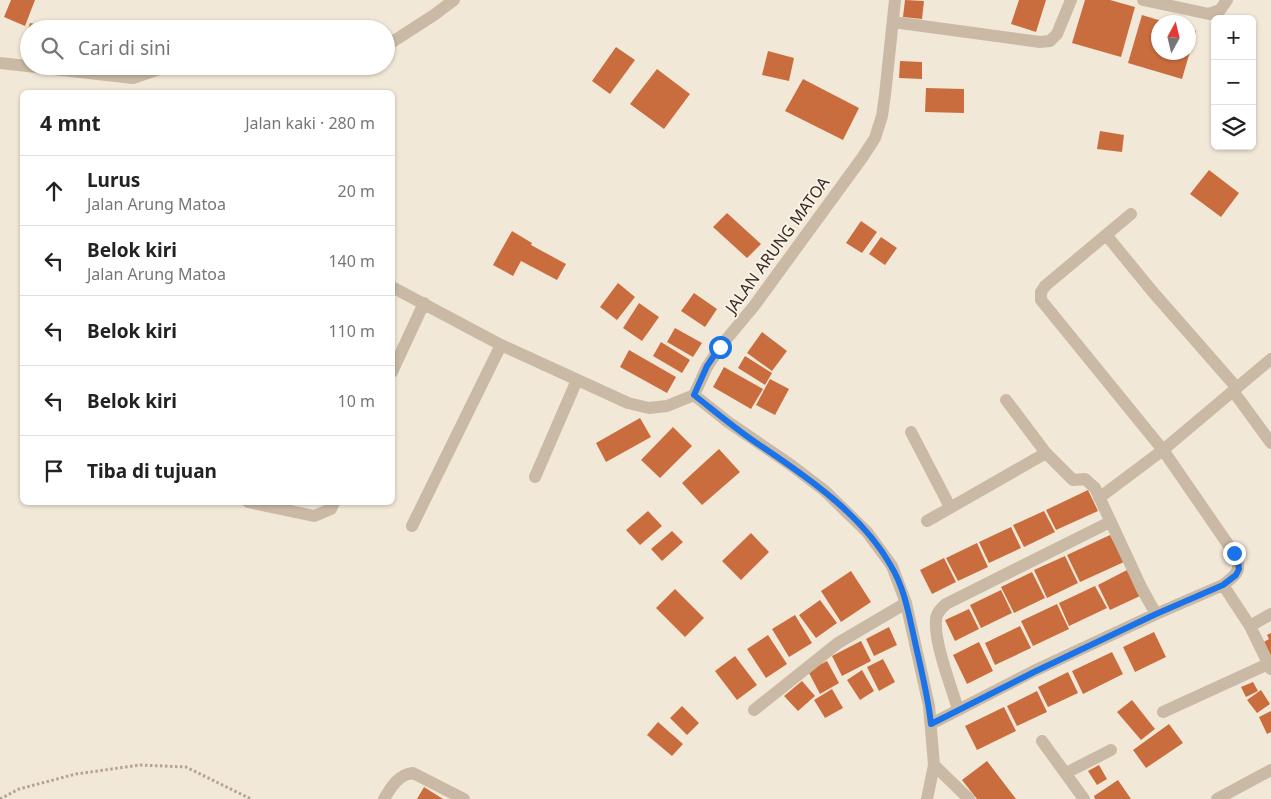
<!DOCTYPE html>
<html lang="id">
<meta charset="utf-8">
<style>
:root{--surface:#fff;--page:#f2f2f2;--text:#222;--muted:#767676;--line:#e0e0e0}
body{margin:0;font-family:"Noto Sans",sans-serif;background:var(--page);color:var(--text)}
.controls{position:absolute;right:15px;top:15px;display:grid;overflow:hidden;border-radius:8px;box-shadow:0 1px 4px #0004}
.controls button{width:45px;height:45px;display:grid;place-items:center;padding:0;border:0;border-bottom:1px solid var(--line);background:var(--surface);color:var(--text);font:25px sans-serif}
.compass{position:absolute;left:1151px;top:15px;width:45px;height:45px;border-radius:50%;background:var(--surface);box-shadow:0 1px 4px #0004;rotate:8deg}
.stop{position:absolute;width:15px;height:15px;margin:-11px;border:4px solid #1a73e8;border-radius:50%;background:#fff}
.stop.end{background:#1a73e8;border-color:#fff;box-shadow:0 1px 5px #0008}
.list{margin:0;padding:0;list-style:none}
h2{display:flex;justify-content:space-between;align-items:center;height:65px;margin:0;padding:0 20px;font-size:21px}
h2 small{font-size:16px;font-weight:400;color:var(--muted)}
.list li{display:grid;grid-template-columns:32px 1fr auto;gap:15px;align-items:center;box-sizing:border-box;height:70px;padding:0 20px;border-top:1px solid var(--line)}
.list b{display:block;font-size:19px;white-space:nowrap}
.list p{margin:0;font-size:16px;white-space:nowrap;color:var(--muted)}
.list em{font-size:16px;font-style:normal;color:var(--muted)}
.icon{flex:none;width:28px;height:28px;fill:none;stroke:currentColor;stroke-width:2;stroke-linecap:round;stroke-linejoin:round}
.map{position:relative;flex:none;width:1271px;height:799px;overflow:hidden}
.search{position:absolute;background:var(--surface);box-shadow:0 1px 4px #0004;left:20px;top:20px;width:375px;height:55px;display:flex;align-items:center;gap:12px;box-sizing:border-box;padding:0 18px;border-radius:28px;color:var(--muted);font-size:19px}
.panel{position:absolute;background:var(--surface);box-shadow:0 1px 4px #0004;left:20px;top:90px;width:375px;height:415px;border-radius:8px}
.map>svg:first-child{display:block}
.building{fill:#ca6d3e}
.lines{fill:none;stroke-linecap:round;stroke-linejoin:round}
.path{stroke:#b6a38e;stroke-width:3;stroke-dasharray:2.5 2.5;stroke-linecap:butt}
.street{stroke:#cab9a4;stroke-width:12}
.route{stroke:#1a73e8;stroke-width:6}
.labels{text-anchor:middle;stroke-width:4;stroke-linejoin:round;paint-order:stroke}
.street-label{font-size:16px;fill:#352c26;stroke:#faf2e5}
</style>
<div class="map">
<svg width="1271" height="799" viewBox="0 0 1271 799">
<rect width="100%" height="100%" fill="#f2e8d8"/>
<path class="building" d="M11 0H35L25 26 4 17Z
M905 0 924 1 922 19 903 17Z
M1019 0H1046L1036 32 1011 24Z
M1085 0H1110L1135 7 1121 57 1072 43Z
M1142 15 1165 22H1158V52H1188V29L1196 31 1182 79 1128 63Z
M30 23 53 28V29H28Z
M28 30H29V54L23 53Z
M616 47 635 60 610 94 592 81Z
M768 51 794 58 789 81 762 75Z
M900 61 922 62V79L899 78Z
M657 69 690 94 664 129 630 104Z
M803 79 859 108 843 140 785 111Z
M926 88 964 89V113L925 112Z
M1100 131 1124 135 1122 152 1097 149Z
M1209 170 1239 193 1221 217 1190 194Z
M727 213 761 244 747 258 713 227Z
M861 221 877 232 862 253 846 243Z
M512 231 532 243 531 245 566 264 557 280 521 261 513 276 493 265Z
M881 237 897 248 885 265 869 254Z
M618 283 635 297 617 320 600 307Z
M694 293 717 309 705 327 681 311Z
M639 303 659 317 642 341 623 328Z
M675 328 702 343 693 357 667 342Z
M762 332 787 351 772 371 747 353Z
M661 342 690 360 682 373 653 356Z
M629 350 676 377 667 393 620 367Z
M745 356 772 373 765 385 738 368Z
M724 367 763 389 751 409 713 387Z
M770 379 789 389 775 415 756 405Z
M640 418 651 437 606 462 596 443Z
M673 427 692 446 660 478 641 460Z
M719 449 740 472 702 505 682 483Z
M1088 490 1098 511 1056 530 1046 510Z
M648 511 662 526 640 545 626 530Z
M1044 511 1055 532 1024 547 1013 525Z
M1011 527 1021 548 989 563 979 542Z
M672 531 683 542 662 561 651 549Z
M751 533 769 552 741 580 722 561Z
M1110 535 1124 562 1080 582 1067 555Z
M977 543 988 567 958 581 946 558Z
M1065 556 1078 583 1047 598 1034 570Z
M944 558 956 582 932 594 920 570Z
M1127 570 1140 596 1110 610 1098 585Z
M851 571 871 602 841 622 821 591Z
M1032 572 1045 598 1014 613 1001 587Z
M1095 586 1107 608 1069 626 1059 603Z
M675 589 704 618 685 637 656 608Z
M1001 590 1012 613 981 628 970 605Z
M820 600 837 623 816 638 799 615Z
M1057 604 1069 629 1033 646 1021 621Z
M969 609 979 629 955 641 945 620Z
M795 615 812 643 789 657 772 629Z
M1020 626 1031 648 995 665 985 643Z
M889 627 897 645 874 656 866 639Z
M1154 632 1166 657 1135 672 1123 647Z
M1271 633V658L1262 643 1269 639 1267 635Z
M768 635 787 664 766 678 747 649Z
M861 641 871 661 842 676 832 656Z
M979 642 993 671 967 684 953 655Z
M1112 652 1123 674 1083 694 1072 671Z
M735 656 757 685 737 700 715 671Z
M883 659 895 682 879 691 867 667Z
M827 661 839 683 820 694 808 671Z
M862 670 874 691 860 700 847 680Z
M1068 672 1078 693 1048 707 1038 687Z
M802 681 815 696 798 711 784 696Z
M1253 682 1258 691 1246 697 1241 687Z
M832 689 843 708 825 718 814 700Z
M1261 690 1270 704 1257 713 1247 700Z
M1037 691 1047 712 1017 726 1007 706Z
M1132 700 1155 729 1141 740 1117 712Z
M682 706 699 723 687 735 670 718Z
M1004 707 1016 731 977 750 965 726Z
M1271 711V732L1267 734 1259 717Z
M658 722 683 744 672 756 647 735Z
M1169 724 1183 743 1146 768 1133 750Z
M987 761 1016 799H977L962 780Z
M1099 765 1107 779 1097 785 1088 771Z
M1118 780 1131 799H1095L1094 796Z
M424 787 443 799H417Z"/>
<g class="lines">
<path class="path" d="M0 799 19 789 76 774 140 765 186 767 251 799"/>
<path class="street" d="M895 0 885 95 882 116 875 138 862 158 754 306 720 347 707 367 694 395 728 422 791 465 825 491 867 532 892 566 906 603 929 706 934 765 927 799
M1143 0 1209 14 1220 10 1227 0
M893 22 1040 42 1050 41 1057 34 1071 0
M386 46 434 15 454 0
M0 63 133 78 168 66
M1131 214 1045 286 1041 292V300L1163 450 1234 553C1243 571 1237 574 1223 585
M1107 236 1152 291 1237 388
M392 287 501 345 628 403 649 408 667 406 694 395
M392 372 424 303
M1233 391 1271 443
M1006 400 1046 453 1073 480 1085 479 1095 488 1142 589 1156 614
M911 432 950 507
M535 477 577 380
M1099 498 1163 450 1271 359
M248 502 314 516 331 509 334 502
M927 521 1046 453
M412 526 501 345
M1250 626 1271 614
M958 709C951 686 934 643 936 620 936 613 941 609 946 604L1110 522
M754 710 838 643 906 603
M1163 712 1268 664
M931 724 1034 671 1156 614 1223 585 1250 626 1271 669
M1042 741 1084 799
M934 765 969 799
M1066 773 1111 750
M384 799C391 787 399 774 413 773L464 799
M1217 799 1271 770"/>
</g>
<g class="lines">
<path class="route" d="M720 347 707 366 694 395C717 413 739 432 764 448 810 479 863 516 891 566 905 589 909 616 915 642 921 669 928 696 931 724L1034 672 1156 614 1223 585 1236 575 1239 569 1238 562 1234 553"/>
</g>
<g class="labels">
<g class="street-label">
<text transform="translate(777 245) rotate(-54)" y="6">JALAN ARUNG MATOA</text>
</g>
</g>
</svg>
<div class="controls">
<button>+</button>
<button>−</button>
<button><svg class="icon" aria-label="layers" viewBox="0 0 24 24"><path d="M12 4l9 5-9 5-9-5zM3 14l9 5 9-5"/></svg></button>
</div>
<svg class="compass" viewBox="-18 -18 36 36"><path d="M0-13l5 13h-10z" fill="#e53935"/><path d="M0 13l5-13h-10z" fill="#767676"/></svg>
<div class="stop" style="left:720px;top:347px"></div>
<div class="stop end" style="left:1234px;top:553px"></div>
<div class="search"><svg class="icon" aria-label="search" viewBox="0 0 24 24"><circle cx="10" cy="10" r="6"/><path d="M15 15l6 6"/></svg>Cari di sini</div>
<section class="panel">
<h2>4 mnt<small>Jalan kaki · 280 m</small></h2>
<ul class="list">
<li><svg class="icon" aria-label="ahead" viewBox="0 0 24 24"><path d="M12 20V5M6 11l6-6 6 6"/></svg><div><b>Lurus</b><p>Jalan Arung Matoa</p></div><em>20 m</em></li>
<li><svg class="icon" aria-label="left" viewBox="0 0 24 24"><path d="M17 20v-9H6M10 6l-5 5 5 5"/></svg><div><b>Belok kiri</b><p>Jalan Arung Matoa</p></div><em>140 m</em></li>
<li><svg class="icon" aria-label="left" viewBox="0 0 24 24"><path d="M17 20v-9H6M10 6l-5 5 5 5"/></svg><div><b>Belok kiri</b></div><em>110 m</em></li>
<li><svg class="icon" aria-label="left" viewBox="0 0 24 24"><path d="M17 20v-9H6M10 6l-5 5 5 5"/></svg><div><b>Belok kiri</b></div><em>10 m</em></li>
<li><svg class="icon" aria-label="arrive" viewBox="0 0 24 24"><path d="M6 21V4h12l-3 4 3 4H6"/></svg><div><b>Tiba di tujuan</b></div></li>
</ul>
</section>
</div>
